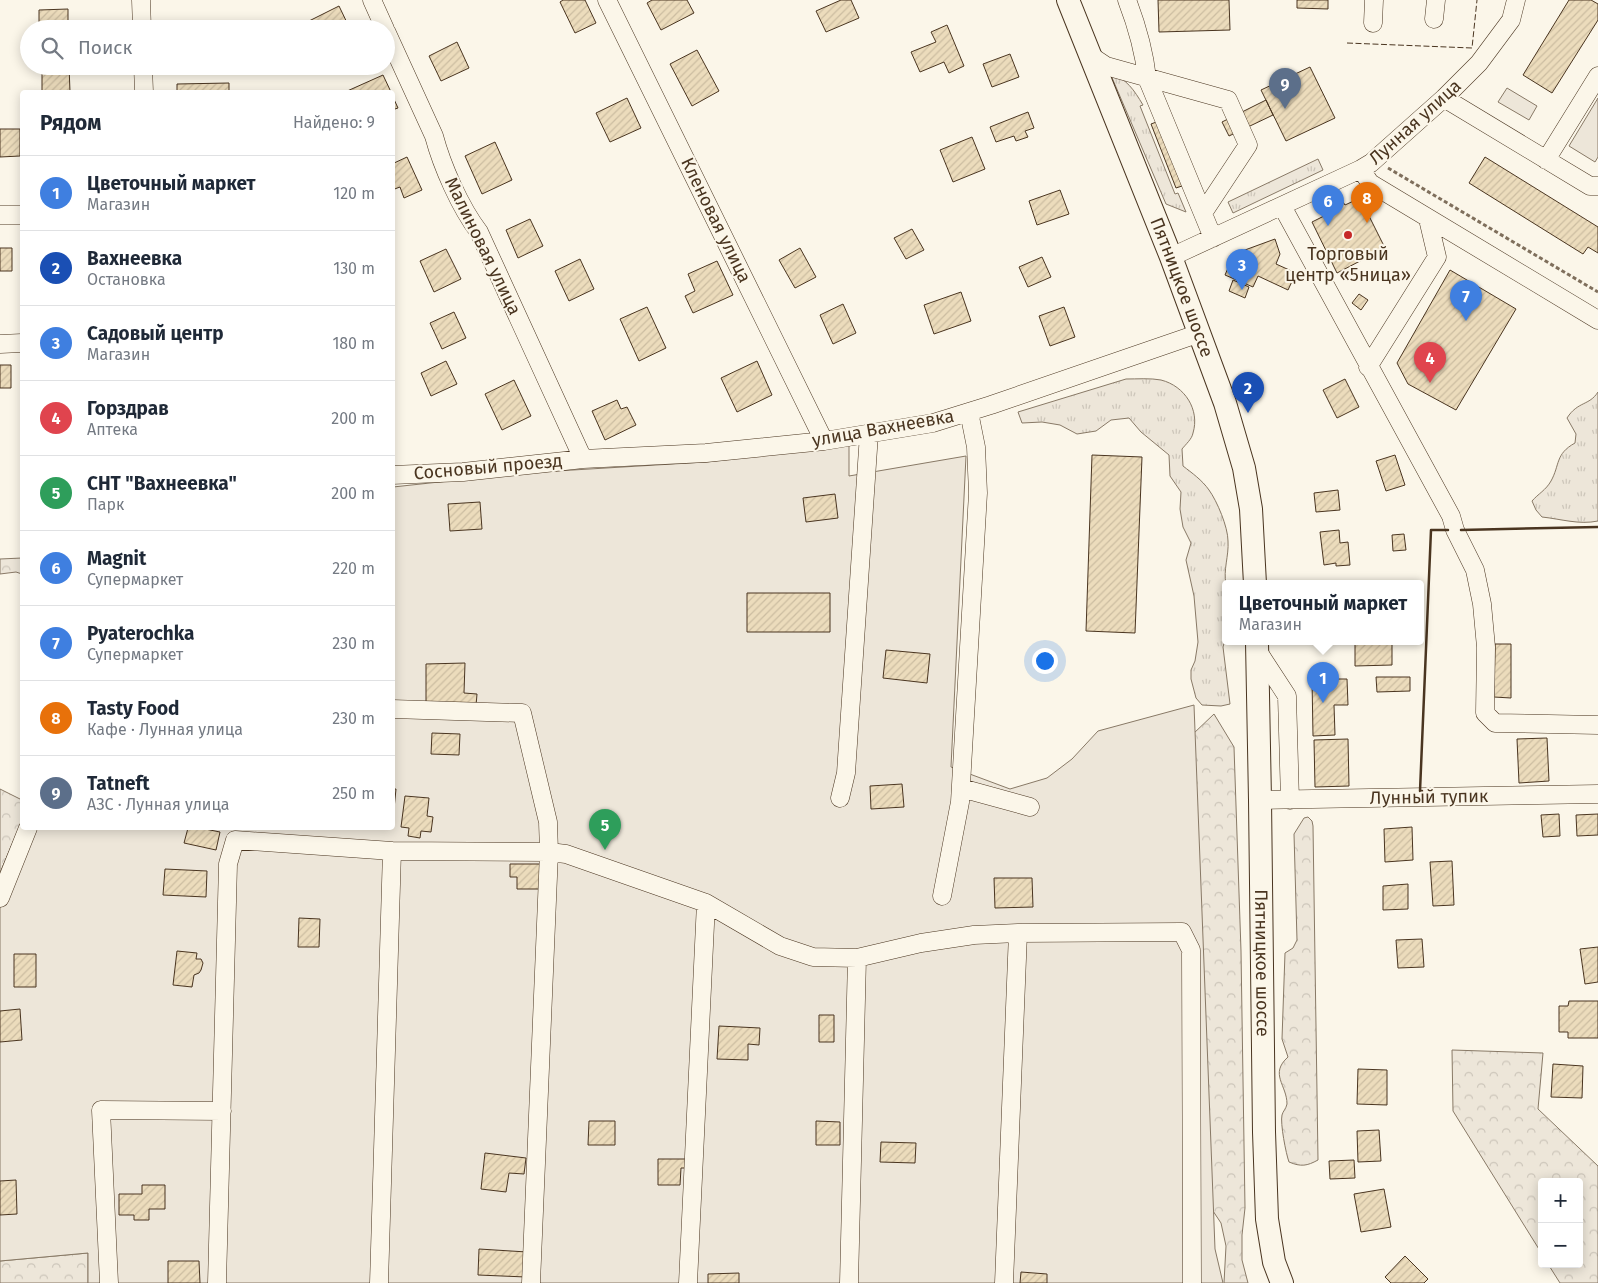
<!DOCTYPE html>
<html lang="ru">
<meta charset="utf-8">
<style>
:root{--surface:#fff;--page:#f6f6f7;--text:#1f2937;--muted:#747a83;--line:#e0e1e3;--accent:#c62828}
body{margin:0;font-family:"Fira Sans",sans-serif;background:var(--page);color:var(--text)}
.controls{position:absolute;right:15px;bottom:15px;display:grid;overflow:hidden;border-radius:5px;box-shadow:0 2px 12px #0003}
.controls button{width:45px;height:45px;display:grid;place-items:center;padding:0;border:0;border-bottom:1px solid var(--line);background:var(--surface);color:var(--text);font:25px sans-serif}
.you{position:absolute;left:1044px;top:660px;width:18px;height:18px;margin:-12px;border:4px solid #fff;border-radius:50%;background:#1a73e8;box-shadow:0 0 0 8px #1a73e833}
.badge{display:grid;place-items:center;width:32px;height:32px;border-radius:50%;background:var(--accent);color:#fff;font-size:16px;font-weight:700}
.pin{position:absolute;translate:-50% -41px;filter:drop-shadow(0 1px 2px #0008)}
.pin::after{content:'';position:absolute;top:26px;width:18px;height:15px;background:inherit;clip-path:polygon(0 0,100% 0,50% 100%)}
.popup{position:absolute;left:1222px;top:580px;width:202px;height:65px;box-sizing:border-box;display:grid;place-content:center;border-radius:5px;background:var(--surface);filter:drop-shadow(0 1px 4px #0005);font-size:16px;white-space:nowrap;color:var(--muted)}
.popup b{font-size:19px;color:var(--text)}
.popup::after{content:'';position:absolute;left:50%;top:100%;margin-left:-10px;border:10px solid transparent;border-top-color:var(--surface)}
.list{margin:0;padding:0;list-style:none}
h2{display:flex;justify-content:space-between;align-items:center;height:65px;margin:0;padding:0 20px;font-size:21px}
h2 small{font-size:16px;font-weight:400;color:var(--muted)}
.list li{display:grid;grid-template-columns:32px 1fr auto;gap:15px;align-items:center;box-sizing:border-box;height:75px;padding:0 20px;border-top:1px solid var(--line)}
.list b{display:block;font-size:19px;white-space:nowrap}
.list p{margin:0;font-size:16px;white-space:nowrap;color:var(--muted)}
.list em{font-size:16px;font-style:normal;color:var(--muted)}
.icon{flex:none;width:28px;height:28px;fill:none;stroke:currentColor;stroke-width:2;stroke-linecap:round;stroke-linejoin:round}
.map{position:relative;flex:none;width:1598px;height:1283px;overflow:hidden}
.search{position:absolute;background:var(--surface);box-shadow:0 2px 12px #0003;left:20px;top:20px;width:375px;height:55px;display:flex;align-items:center;gap:12px;box-sizing:border-box;padding:0 18px;border-radius:28px;color:var(--muted);font-size:19px}
.panel{position:absolute;background:var(--surface);box-shadow:0 2px 12px #0003;left:20px;top:90px;width:375px;height:740px;border-radius:5px}
.map>svg:first-child{display:block}
.grass{fill:url(#grass-tufts);stroke:#887966}
.forest{fill:url(#forest-crowns);stroke:#887966}
.green{fill:#ede6d9;stroke:#887966}
.building{fill:url(#building-hatch);stroke:#4a3520}
.lines{fill:none;stroke-linecap:round;stroke-linejoin:round}
.minor-casing{stroke:#4a3520;stroke-width:19}
.major-casing{stroke:#4a3520;stroke-width:24}
.path{stroke:#7f6f5c;stroke-width:3;stroke-dasharray:4 2.5;stroke-linecap:butt}
.minor{stroke:#fbf6e9;stroke-width:18}
.major{stroke:#fbf6e9;stroke-width:22}
.fence{stroke:#4a3520;stroke-width:1;stroke-dasharray:6 2.5;stroke-linecap:butt}
.wall{stroke:#4a3520;stroke-width:2.5}
.poi-dot{fill:#c62828;stroke:#fbf6e9;stroke-width:2}
.labels{text-anchor:middle;stroke-width:4;stroke-linejoin:round;paint-order:stroke}
.street-label{font-size:18px;fill:#4a3520;stroke:#fbf6e9}
.poi-label{font-size:18px;fill:#4a3520;stroke:#fbf6e9}
</style>
<div class="map">
<svg width="1598" height="1283" viewBox="0 0 1598 1283">
<defs>
<pattern id="grass-tufts" width="24" height="20" patternUnits="userSpaceOnUse" patternTransform="scale(1.25)"><rect width="24" height="20" fill="#ede6d9"/><path d="M3 7l-1-3M5 7V3M7 7l1-3M15 17l-1-3M17 17v-4M19 17l1-3" fill="none" stroke="#cdc6ba"/></pattern>
<pattern id="forest-crowns" width="20" height="18" patternUnits="userSpaceOnUse" patternTransform="scale(1.25)"><rect width="20" height="18" fill="#ede6d9"/><path d="M2 6a3 3 0 1 1 6 0M12 15a3 3 0 1 1 6 0" fill="none" stroke="#cdc6ba"/></pattern>
<pattern id="building-hatch" width="6" height="6" patternUnits="userSpaceOnUse" patternTransform="scale(1.25)"><rect width="6" height="6" fill="#ecdcbc"/><path d="M-1 1l2-2M0 6l6-6M5 7l2-2" fill="none" stroke="#ccbda1"/></pattern>
</defs>
<rect width="100%" height="100%" fill="#fbf6e9"/>
<path class="grass" d="M1110 73C1127 79 1134 90 1143 105L1140 106 1175 194 1178 193 1186 212 1166 204Z
M1318 159 1323 170 1233 213 1228 202Z
M1126 379C1137 379 1151 378 1161 380 1185 386 1200 410 1193 433 1192 439 1186 444 1182 449L1183 466C1192 473 1202 480 1209 490 1217 501 1228 527 1228 541 1229 556 1223 570 1226 584V636L1223 647 1230 704 1221 706 1202 705 1196 698 1191 679V670L1195 661 1198 642 1194 596 1186 560 1191 543 1183 527 1180 509 1181 492 1170 476 1169 455 1141 432 1129 418 1111 420 1096 431 1077 434 1060 425 1042 422 1022 423 1018 412Z
M1598 392V521C1579 525 1561 519 1542 517L1536 510 1532 501C1538 494 1546 490 1551 481 1560 465 1555 454 1575 443L1576 434 1567 418C1578 401 1589 406 1598 392Z"/>
<path class="forest" d="M22 558V574L16 572 0 574V559Z
M1214 714 1234 747 1241 951 1245 1208 1242 1235V1260L1248 1283H1224L1226 1246 1221 1223 1207 1202 1193 734Z
M0 789 22 800V821L0 873Z
M1308 817 1312 821 1313 826 1318 1160C1307 1166 1301 1167 1289 1162 1286 1154 1280 1123 1282 1115 1283 1111 1286 1109 1287 1104 1287 1085 1269 1074 1288 1057L1282 1039 1285 953 1293 948 1297 940 1294 834 1304 818Z
M1452 1050 1543 1053 1538 1109 1598 1166V1283H1560L1548 1264H1579V1182H1542V1254L1453 1111Z
M88 1253V1283H0V1261Z"/>
<path class="green" d="M1507 88 1537 106 1529 120 1498 102Z
M1598 98V157L1595 162 1569 146Z
M849 445V476L966 456 951 767 1010 789 1047 778 1072 759 1098 731 1194 705 1215 1249 1223 1283H88V1253L0 1261V873L22 821V828H392L393 487 523 473 706 462Z"/>
<path class="building" d="M563 0H585L596 23 575 33 560 2Z
M652 0H687L694 13 661 30 647 3Z
M841 0H851L859 18 826 32 816 11Z
M1158 0H1229L1230 30 1159 32Z
M1297 0H1328V9L1297 8Z
M1569 0H1591L1598 4V20L1552 93 1523 75Z
M339 6 350 29H310L307 22Z
M68 9V29H39V10Z
M947 25 964 66 949 73 944 62 920 72 911 52 936 42 931 32Z
M457 42 469 68 441 81 429 56Z
M697 50 719 91 692 106 670 64Z
M1010 54 1019 77 992 87 983 64Z
M42 66H69L70 92H42Z
M1310 67 1335 118 1286 141 1261 90Z
M383 75 391 92H345Z
M229 83V92H177V84Z
M392 95 398 108 392 110Z
M627 98 641 128 610 142 596 113Z
M1266 100 1273 115 1229 136 1222 122Z
M1028 112 1034 128 1025 131 1028 137 1016 141 1014 136 996 142 990 127Z
M1159 121 1185 185 1176 188 1151 124Z
M0 129H20V156L0 157Z
M972 137 985 169 953 182 940 150Z
M495 142 512 180 482 194 465 156Z
M407 157 422 190 404 198 400 187 392 190V164Z
M1485 157 1598 227V253L1588 247 1583 254 1469 183Z
M1060 190 1069 214 1037 225 1029 201Z
M1360 198 1385 248 1337 273 1312 222 1328 214 1326 211 1343 202 1345 205Z
M530 219 543 246 518 258 506 230Z
M912 229 924 250 906 259 894 238Z
M1275 239 1280 254 1276 264 1296 273 1288 290 1258 276 1253 287 1225 275 1234 254Z
M0 248H12V271H0Z
M800 248 816 277 795 288 779 260Z
M446 249 461 279 434 292 420 261Z
M1042 257 1051 277 1028 287 1019 267Z
M580 259 594 289 569 301 555 271Z
M717 261 733 295 693 313 685 296 695 291 688 274Z
M1450 270 1516 309 1456 410 1408 384 1397 363Z
M1233 280 1249 287 1245 298 1229 291Z
M961 292 971 321 934 334 924 305Z
M1359 294 1368 300 1361 310 1352 303Z
M843 304 856 333 833 344 820 315Z
M647 307 666 348 639 361 620 319Z
M1064 307 1075 337 1050 346 1039 316Z
M454 312 466 338 442 349 430 323Z
M446 361 457 384 431 396 421 373Z
M757 361 772 395 737 412 721 378Z
M0 365H11V388H0Z
M1345 379 1359 407 1337 418 1323 390Z
M514 380 531 416 502 430 485 394Z
M617 400 621 409 627 407 636 425 605 440 592 411Z
M1092 455 1142 457 1135 633 1086 631Z
M1395 455 1405 485 1386 491 1376 461Z
M1338 490 1340 510 1316 512 1314 493Z
M835 494 838 518 806 522 803 498Z
M480 502 482 529 450 531 448 504Z
M1339 530 1340 543 1348 542 1350 565 1336 566V563L1324 565 1320 532Z
M1404 534 1406 550 1393 551 1392 535Z
M747 593H830V632H747Z
M1355 644H1392V665L1355 666Z
M1495 644H1511V698L1494 697Z
M886 650 930 654 927 683 883 678Z
M465 663 464 693 477 694 476 706 426 703V664Z
M1376 677H1410V691L1377 692Z
M1312 679H1347L1348 705H1334L1335 735 1313 736Z
M432 733 460 734 459 755 431 754Z
M1547 738 1549 781 1519 783 1517 739Z
M1348 739 1349 786 1315 787 1314 740Z
M902 784 904 807 871 809 870 786Z
M392 789H396L393 819H392Z
M405 796 429 798 427 816 433 817 431 832 421 831 420 838 408 836 409 828 401 827Z
M1559 814 1560 836 1543 837 1541 815Z
M1598 814V835L1577 836 1576 815Z
M1412 827 1413 860 1385 862 1384 829Z
M188 828H200L220 832 216 850 184 843Z
M1452 861 1454 905 1433 906 1430 862Z
M510 864H542V889H517V877H510Z
M165 869 207 871 206 897 163 895Z
M994 878H1032L1033 907 995 908Z
M1408 884V909L1383 910V886Z
M299 918 320 919 319 947H298Z
M1422 939 1424 967 1398 968 1396 940Z
M1598 947V982L1585 984 1580 949Z
M177 951 197 953 196 959H201L203 963 201 970 199 973 194 975 192 987 173 985Z
M14 954H36V987H14Z
M1569 1001H1598V1038H1568V1032H1559V1006H1568Z
M20 1009 22 1040 0 1042V1011Z
M819 1015H834V1042H819Z
M719 1026 760 1028 759 1045 748 1044V1060L717 1059Z
M1553 1064 1583 1066 1582 1098 1551 1097Z
M1358 1069 1387 1070V1105L1357 1104Z
M589 1121H615V1145H588Z
M816 1121 840 1122V1145H816Z
M1379 1130 1381 1161 1358 1162 1357 1131Z
M881 1142 916 1143 915 1163 880 1162Z
M485 1153 526 1158 524 1174 509 1173 506 1192 481 1189Z
M658 1159H688V1168H681L680 1185H658Z
M1354 1160 1355 1178 1330 1179 1329 1161Z
M16 1180 17 1214 0 1215V1181Z
M142 1185H165V1209H149V1220H134V1215H119V1194H142Z
M1384 1189 1391 1227 1361 1232 1354 1194Z
M479 1249 527 1252 526 1277 478 1275Z
M1405 1256 1428 1279 1424 1283H1391L1385 1277Z
M168 1261H199L200 1283H168Z
M1021 1272 1047 1274V1283H1020Z
M739 1273V1283H708V1274Z"/>
<g class="lines">
<defs>
<path id="minor" d="M141 0 142 29
M372 0 385 29
M607 0 824 441
M1127 0C1137 26 1144 50 1147 78L1213 238
M1434 19 1436 0
M1373 23 1374 0
M386 31 434 136C442 166 460 207 479 232L583 459
M1091 56 1106 66 1228 100 1248 145 1203 213
M143 66 144 92
M1444 98 1590 186H1598
M1546 160 1598 76
M1361 169 1370 183 1598 320
M1282 206 1451 516 1455 530 1475 570 1482 604 1486 647 1485 713 1495 723 1598 725
M0 215H22
M1171 257 1361 169 1371 163 1444 98 1479 63 1511 20 1516 0
M0 344 22 343
M1368 367 1437 257 1428 219
M392 475 463 472 583 459 706 453 824 441 933 423 991 405 1200 333
M1257 650 1287 696 1290 800
M961 788 1030 807
M840 798 846 773 869 434
M1260 800 1598 794
M942 896 960 802 978 493 976 447 969 412
M0 898 28 828
M109 1283 101 1110 222 1111
M217 1283 228 864 235 840 392 851
M379 1283 392 851 549 852 548 822 522 713 392 709
M531 1283 549 852 566 854 706 903
M688 1283 706 903 780 946 813 957 857 958
M849 1283 857 958 921 943 974 935 1018 933
M1004 1283 1018 933 1182 932 1191 950 1192 1283"/>
<g id="major">
<path id="s1" d="M1068 0 1171 257 1225 403 1244 468 1251 509 1255 584"/>
<path id="s2" d="M1257 642 1260 800 1264 1132 1267 1219 1274 1262 1282 1283"/>
</g>
</defs>
<use href="#minor" class="minor-casing"/>
<use href="#major" class="major-casing"/>
<path class="path" d="M1388 168 1598 292"/>
<use href="#minor" class="minor"/>
<use href="#major" class="major"/>
<path class="fence" d="M1347 43 1472 48 1477 0"/>
<path class="wall" d="M1461 530 1598 527
M1422 791H1420L1431 530H1448"/>
</g>
<circle class="poi-dot" cx="1348" cy="235" r="5"/>
<g class="labels">
<g class="street-label">
<text transform="translate(1415 122) rotate(-42)" y="6">Лунная улица</text>
<text transform="translate(716 220) rotate(64)" y="6">Кленовая улица</text>
<text transform="translate(483 246) rotate(64)" y="6">Малиновая улица</text>
<text dy="6" stroke="none"><textPath href="#s1" startOffset="309">Пятницкое шоссе</textPath></text>
<text transform="translate(883 428) rotate(-10)" y="6">улица Вахнеевка</text>
<text transform="translate(488 467) rotate(-5)" y="6">Сосновый проезд</text>
<text transform="translate(1429 797) rotate(-1)" y="6">Лунный тупик</text>
<text dy="6" stroke="none"><textPath href="#s2" startOffset="321">Пятницкое шоссе</textPath></text>
</g>
<g class="poi-label">
<text x="1348" y="260">Торговый<tspan x="1348" dy="21">центр «5ница»</tspan></text>
</g>
</g>
</svg>
<div class="controls">
<button>+</button>
<button>−</button>
</div>
<div class="you"></div>
<div class="pin badge" style="left:1323px;top:703px;background:#3f7fe0">1</div>
<div class="popup"><b>Цветочный маркет</b>Магазин</div>
<div class="pin badge" style="left:1248px;top:413px;background:#1a4fb4">2</div>
<div class="pin badge" style="left:1242px;top:290px;background:#3f7fe0">3</div>
<div class="pin badge" style="left:1430px;top:383px;background:#e0444e">4</div>
<div class="pin badge" style="left:605px;top:850px;background:#2e9e5b">5</div>
<div class="pin badge" style="left:1328px;top:226px;background:#3f7fe0">6</div>
<div class="pin badge" style="left:1466px;top:321px;background:#3f7fe0">7</div>
<div class="pin badge" style="left:1367px;top:223px;background:#e8710a">8</div>
<div class="pin badge" style="left:1285px;top:109px;background:#5c6f8a">9</div>
<div class="search"><svg class="icon" aria-label="search" viewBox="0 0 24 24"><circle cx="10" cy="10" r="6"/><path d="M15 15l6 6"/></svg>Поиск</div>
<section class="panel">
<h2>Рядом<small>Найдено: 9</small></h2>
<ul class="list">
<li><span class="badge" style="background:#3f7fe0">1</span><div><b>Цветочный маркет</b><p>Магазин</p></div><em>120 m</em></li>
<li><span class="badge" style="background:#1a4fb4">2</span><div><b>Вахнеевка</b><p>Остановка</p></div><em>130 m</em></li>
<li><span class="badge" style="background:#3f7fe0">3</span><div><b>Садовый центр</b><p>Магазин</p></div><em>180 m</em></li>
<li><span class="badge" style="background:#e0444e">4</span><div><b>Горздрав</b><p>Аптека</p></div><em>200 m</em></li>
<li><span class="badge" style="background:#2e9e5b">5</span><div><b>СНТ &quot;Вахнеевка&quot;</b><p>Парк</p></div><em>200 m</em></li>
<li><span class="badge" style="background:#3f7fe0">6</span><div><b>Magnit</b><p>Супермаркет</p></div><em>220 m</em></li>
<li><span class="badge" style="background:#3f7fe0">7</span><div><b>Pyaterochka</b><p>Супермаркет</p></div><em>230 m</em></li>
<li><span class="badge" style="background:#e8710a">8</span><div><b>Tasty Food</b><p>Кафе · Лунная улица</p></div><em>230 m</em></li>
<li><span class="badge" style="background:#5c6f8a">9</span><div><b>Tatneft</b><p>АЗС · Лунная улица</p></div><em>250 m</em></li>
</ul>
</section>
</div>
